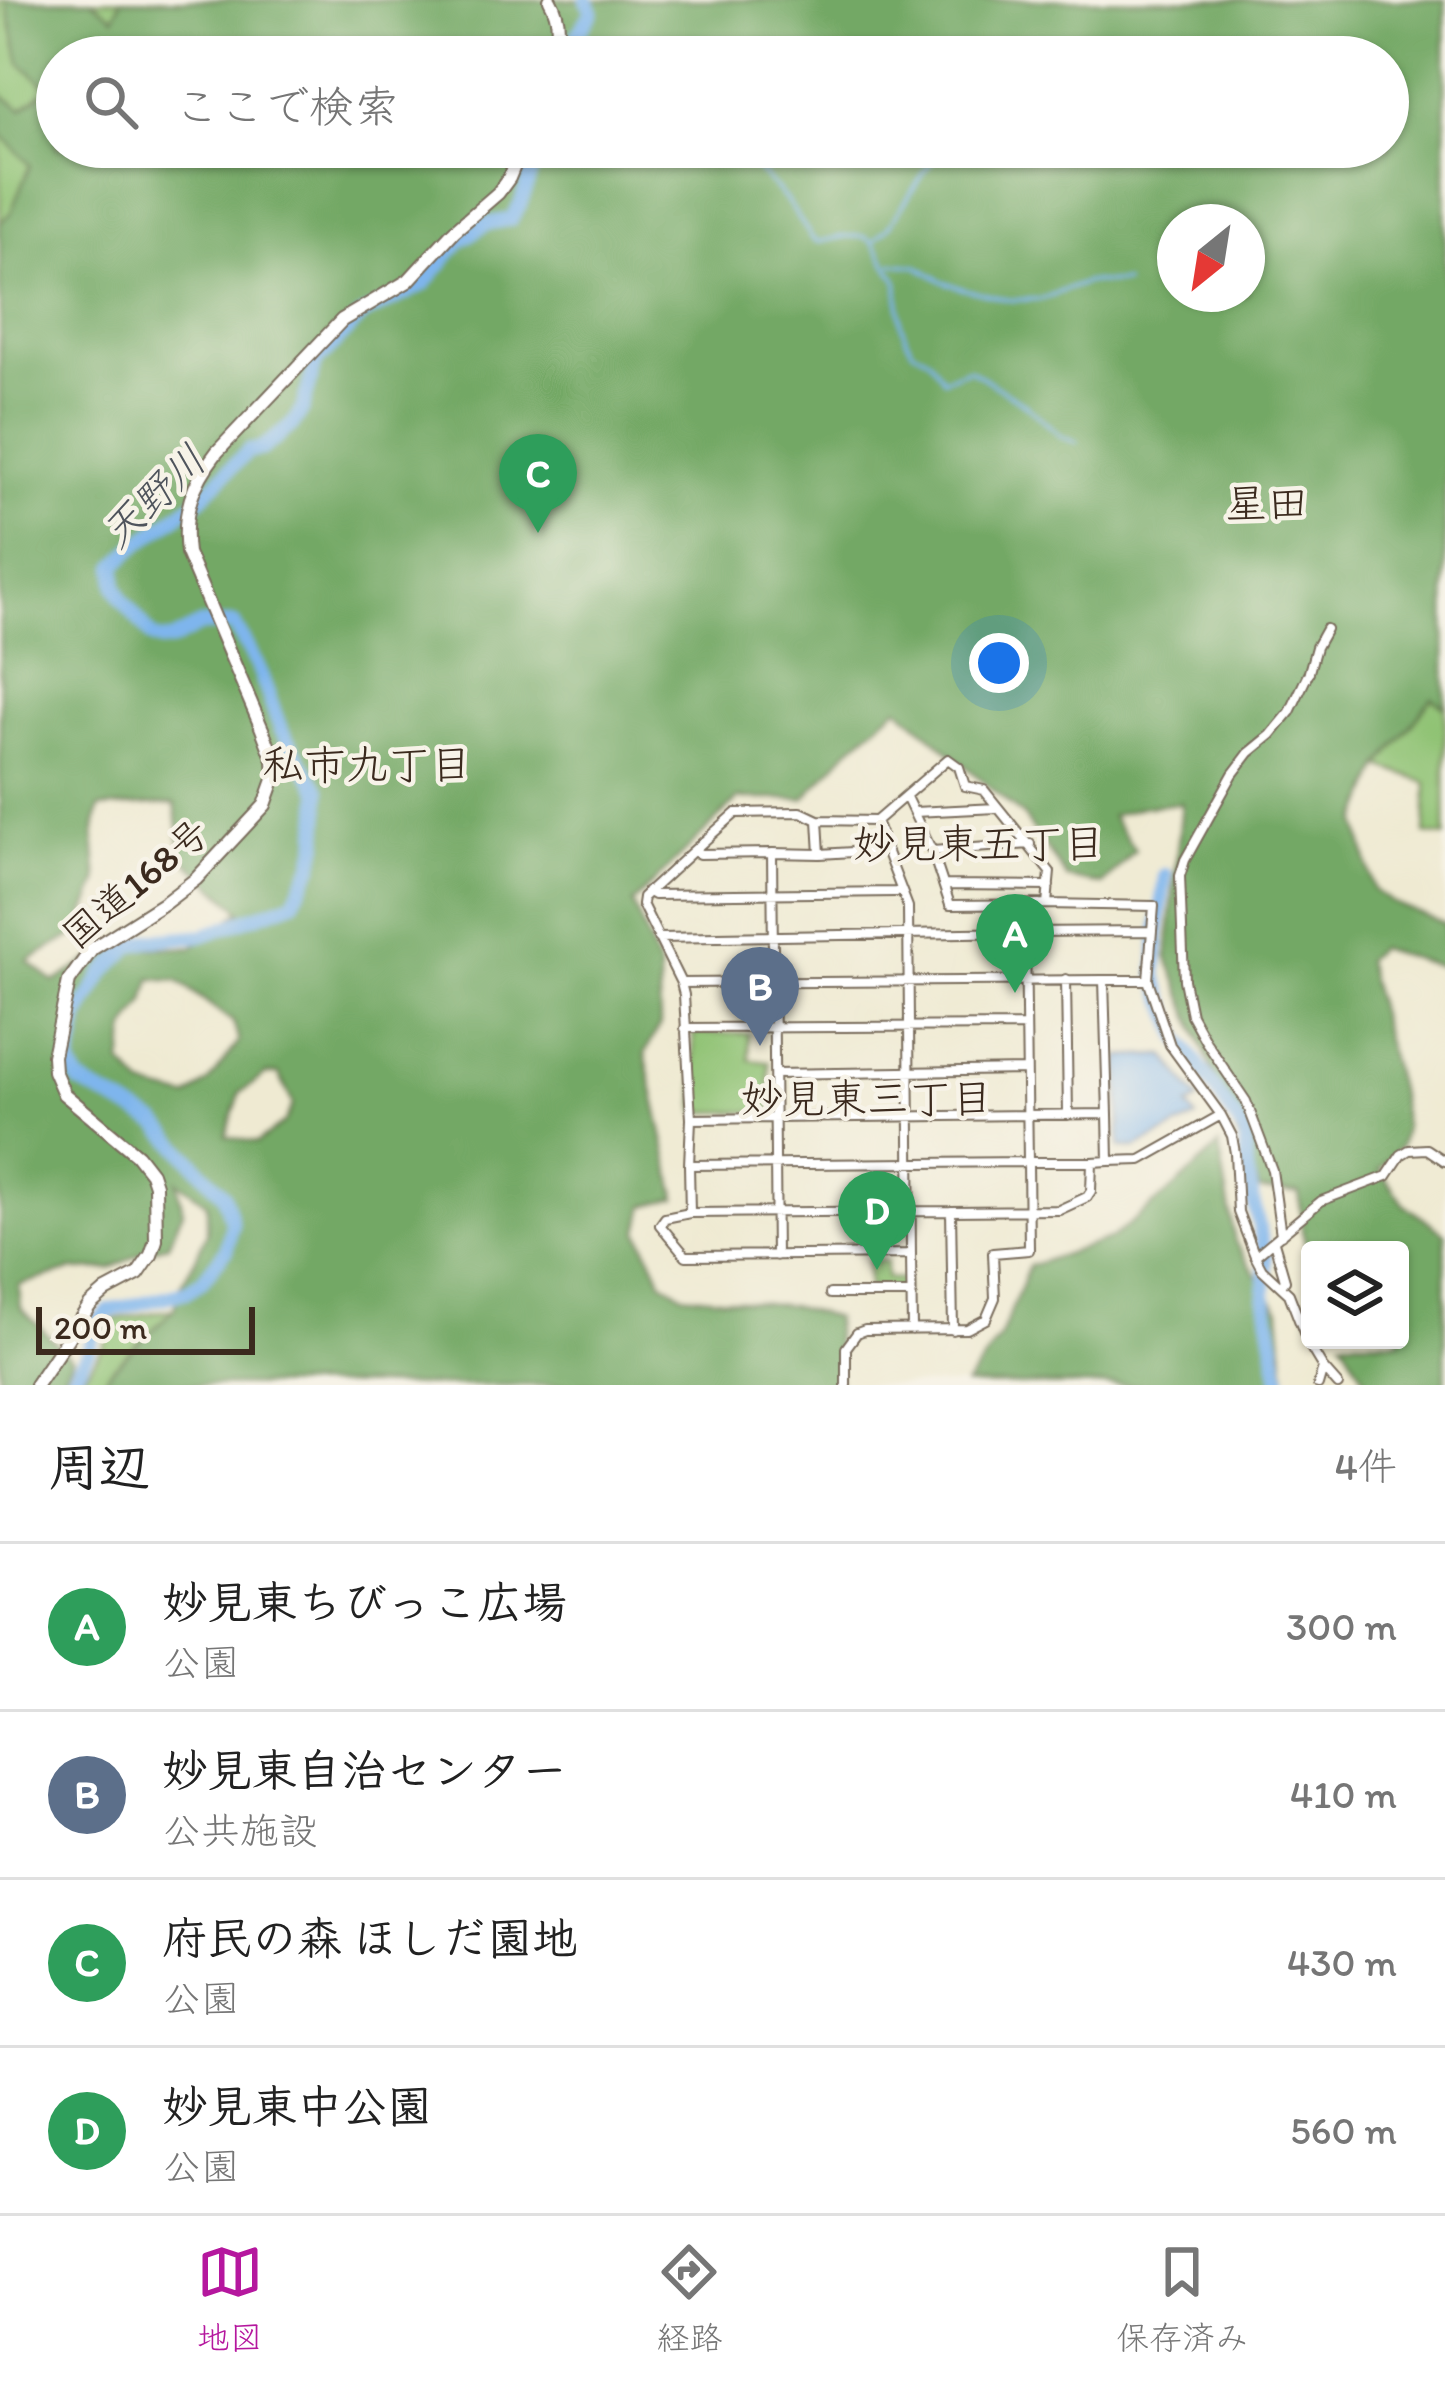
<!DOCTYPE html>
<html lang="ja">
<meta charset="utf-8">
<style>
:root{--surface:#fff;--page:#f6f6f6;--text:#222;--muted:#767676;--line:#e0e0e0;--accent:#b5179e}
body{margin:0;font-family:Itim,"Klee One",sans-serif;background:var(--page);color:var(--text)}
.controls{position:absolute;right:36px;bottom:36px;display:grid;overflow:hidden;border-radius:12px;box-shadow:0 3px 9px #0004}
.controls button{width:108px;height:108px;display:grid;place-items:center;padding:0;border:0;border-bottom:3px solid var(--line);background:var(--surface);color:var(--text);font:60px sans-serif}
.compass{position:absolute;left:1157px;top:204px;width:108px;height:108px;border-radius:50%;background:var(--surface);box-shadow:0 3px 9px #0004;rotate:210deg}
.scale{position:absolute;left:36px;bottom:30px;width:219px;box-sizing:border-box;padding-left:12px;border:6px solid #3b2a1e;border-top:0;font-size:33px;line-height:42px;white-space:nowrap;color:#3b2a1e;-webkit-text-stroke:9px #f7f3e8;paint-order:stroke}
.you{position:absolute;left:999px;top:663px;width:42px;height:42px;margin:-30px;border:9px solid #fff;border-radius:50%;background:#1a73e8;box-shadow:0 0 0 18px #1a73e833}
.badge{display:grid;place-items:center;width:78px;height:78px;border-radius:50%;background:var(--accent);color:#fff;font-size:39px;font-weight:700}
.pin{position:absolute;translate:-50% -99px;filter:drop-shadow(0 3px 6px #0008)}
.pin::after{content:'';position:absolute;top:63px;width:42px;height:36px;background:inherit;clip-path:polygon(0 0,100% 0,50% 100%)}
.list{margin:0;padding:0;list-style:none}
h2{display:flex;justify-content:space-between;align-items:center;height:156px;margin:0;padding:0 48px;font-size:51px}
h2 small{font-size:39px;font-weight:400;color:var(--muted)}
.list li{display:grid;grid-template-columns:78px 1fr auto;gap:36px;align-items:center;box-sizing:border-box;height:168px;padding:0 48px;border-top:3px solid var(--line)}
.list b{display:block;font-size:45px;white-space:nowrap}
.list p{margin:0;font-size:39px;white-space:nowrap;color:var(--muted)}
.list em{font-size:39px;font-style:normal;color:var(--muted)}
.icon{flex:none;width:66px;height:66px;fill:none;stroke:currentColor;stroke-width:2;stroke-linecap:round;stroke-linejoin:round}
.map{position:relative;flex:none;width:1445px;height:1385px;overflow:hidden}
.search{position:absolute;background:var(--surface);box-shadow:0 3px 9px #0004;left:36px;right:36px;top:36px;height:132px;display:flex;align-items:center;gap:30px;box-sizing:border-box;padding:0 42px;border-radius:66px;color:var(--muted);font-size:45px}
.sheet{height:828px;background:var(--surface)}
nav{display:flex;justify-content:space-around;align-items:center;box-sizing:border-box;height:168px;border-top:3px solid var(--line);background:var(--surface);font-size:33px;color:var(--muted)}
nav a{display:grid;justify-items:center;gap:6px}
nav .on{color:var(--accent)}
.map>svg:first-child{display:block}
.green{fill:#8fc273;stroke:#657648;stroke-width:3}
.forest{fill:#73a865;stroke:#576942;stroke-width:3;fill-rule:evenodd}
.water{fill:#7eb5ed;stroke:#5c7086;stroke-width:3}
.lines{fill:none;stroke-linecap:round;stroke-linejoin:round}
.stream{stroke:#7eb5ed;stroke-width:3}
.river{stroke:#7eb5ed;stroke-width:14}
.minor-casing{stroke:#7a6d5d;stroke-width:12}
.trunk-casing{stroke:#7a6d5d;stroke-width:16}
.minor{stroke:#fff;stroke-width:8}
.trunk{stroke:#fff;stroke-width:12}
.labels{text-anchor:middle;stroke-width:9;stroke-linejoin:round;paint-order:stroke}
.street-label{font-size:39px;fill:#3b2a1e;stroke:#f7f3e8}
.water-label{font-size:42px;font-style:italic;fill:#4f545c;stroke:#f7f3e8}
.neighbourhood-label{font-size:42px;fill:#3b2a1e;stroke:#f7f3e8}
</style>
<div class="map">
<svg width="1445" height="1385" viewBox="0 0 1445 1385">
<rect width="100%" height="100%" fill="#f7f3e8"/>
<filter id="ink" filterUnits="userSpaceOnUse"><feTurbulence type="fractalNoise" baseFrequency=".00833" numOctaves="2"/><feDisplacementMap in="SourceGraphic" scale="24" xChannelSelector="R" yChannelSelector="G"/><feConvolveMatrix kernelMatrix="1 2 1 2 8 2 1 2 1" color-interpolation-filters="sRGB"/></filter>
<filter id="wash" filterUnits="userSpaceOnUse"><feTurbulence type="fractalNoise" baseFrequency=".004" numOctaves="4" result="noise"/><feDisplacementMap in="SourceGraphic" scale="48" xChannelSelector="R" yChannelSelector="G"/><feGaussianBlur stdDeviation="2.7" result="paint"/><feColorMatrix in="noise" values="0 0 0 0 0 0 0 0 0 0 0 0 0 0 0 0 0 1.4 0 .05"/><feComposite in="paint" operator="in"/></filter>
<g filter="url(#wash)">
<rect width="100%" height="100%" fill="#efead2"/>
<path class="green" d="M0 0H147L57 57V147L0 233Z
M1432 698 1445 707V837L1425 834 1427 783 1380 766Z
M693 1033 749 1034 750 1060 769 1062 770 1112H696Z
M868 1261H886V1278L904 1280V1290L868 1287Z
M174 1309 108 1373 102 1385H76L103 1348 115 1319Z"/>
<path class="forest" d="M6 0H92L114 17 121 0H1445V707L1432 698 1380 766 1358 823 1374 890 1391 902 1445 924V968L1378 948 1365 960 1398 1089 1404 1126 1400 1146 1379 1170 1405 1205 1445 1233V1385H1369L1342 1340H1400V1250H1310V1262L1302 1231 1299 1193 1259 1190 1167 956 1182 803 1140 807 1111 816 1135 850 1102 885 1067 878 1024 817 898 707 849 749 804 799H738L633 903 659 969 660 1025 645 1053 677 1198 645 1206 639 1231 662 1281 683 1294 791 1306 834 1318 839 1385H102L108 1373 174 1309 180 1286 195 1260 207 1232V1203L177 1181 183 1211 168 1244 139 1254 111 1269 71 1270 19 1285 21 1308 72 1359 59 1385H0V223L11 212 30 165 0 133V93L22 109 49 88 20 63ZM57 57H1388V147H57ZM1175 222H1247V294H1175ZM175 804 182 857 241 911 191 948 112 947 54 982 28 961 77 933 98 882 94 836 99 808ZM151 979 178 981 233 1022 239 1042 208 1082 188 1098 143 1087 122 1064 127 1028 145 1001ZM266 1074H279L293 1104 285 1122 257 1143 226 1136 240 1093Z
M1219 1146 1235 1242 1280 1311 1286 1385H966L1001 1336 1029 1266 1112 1238 1172 1190Z"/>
<path class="water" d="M1165 1055 1199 1100 1188 1106 1196 1118 1136 1148H1120V1057Z"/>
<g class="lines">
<path class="stream" d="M739 147 741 152 786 200 812 238 818 242 846 236 865 237 873 242 898 282 901 324 907 340 913 350 929 358 943 379 969 369 1025 404 1062 437 1077 442
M873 242 888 228 941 147
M892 264 917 266 942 281 963 289 1010 300 1041 299 1087 282 1125 283"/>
<path class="river" d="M563 57 592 12 587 0
M1165 875 1158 930 1156 977 1180 1038 1245 1134 1247 1171 1266 1259 1265 1294 1281 1385
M68 1385 88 1351 97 1322 109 1311 185 1292 201 1282 226 1250 232 1224 224 1195 157 1123 79 1082 70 1064 79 1016 103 974 131 946 150 940 204 935 293 902 313 865 318 842 320 791 281 730 258 667 234 624 201 625 172 640 162 641 152 637 122 599 116 587 115 566 137 545 200 499 248 451 262 449 292 425 302 410 316 362 363 315 424 284 460 241 486 224 511 219 521 203 539 147"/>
</g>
</g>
<g filter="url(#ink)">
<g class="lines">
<defs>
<path id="minor" d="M906 797 932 851 950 905 1047 904
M914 812 997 808
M886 850 908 907 911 1254
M693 851 736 813 801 812 818 820 876 821 948 759 959 767 965 786 984 790 1050 872 1047 904 1154 906 1148 980H1104L1108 1114
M932 851 1030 844
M772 853 820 854 818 820
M820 854 886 850 876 821
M945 885 1049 886
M647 891 654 895 896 892 901 890
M1025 932 1152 931
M658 938 1025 932 1028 1162 689 1165 690 1213 665 1218 660 1225 686 1256 911 1254 912 1330
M1066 979 1068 1115
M1148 980 1170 1045 1221 1115 1232 1136 1235 1153 1238 1212 1255 1256 1262 1269 1289 1294 1308 1343 1323 1368 1338 1385
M681 983 1104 980
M685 1028 1026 1026
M775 1074 1025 1070
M691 1119 1108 1114 1109 1161 1092 1162
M1109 1161 1141 1160 1221 1115
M689 1165 691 1119 684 995 681 983 642 904 643 897 693 851 699 854 772 853 776 1256
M690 1213 951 1211 953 1330
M1281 1235 1272 1170 1246 1101 1206 1042 1191 1015 1184 980 1180 876 1185 860 1233 774 1249 753 1271 735 1290 712 1309 672 1316 647 1326 629
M1274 1242 1285 1280 1281 1285
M1255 1256 1321 1201 1387 1176 1401 1155 1409 1150 1427 1149 1445 1161
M830 1294H910
M846 1385V1348L857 1333 865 1330 967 1329 986 1319 995 1298 993 1253 1029 1250 1028 1162H1092L1091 1191 1087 1197 1059 1210 951 1211
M1318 1385 1323 1368"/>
<path id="trunk" d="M550 57C560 38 561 19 550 0
M36 1385 90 1305 106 1291 138 1274 151 1255 156 1240 155 1185 151 1173 137 1155 64 1094 54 1071 53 1056 69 981 92 949 166 902 196 879 265 805 275 777 274 760 262 729 187 553C182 512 192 484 217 452L342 320 408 281 454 231 498 193 509 178 522 147"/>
</defs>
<use href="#minor" class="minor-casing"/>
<use href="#trunk" class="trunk-casing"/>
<use href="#minor" class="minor"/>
<use href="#trunk" class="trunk"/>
</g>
</g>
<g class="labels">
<g class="street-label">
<text transform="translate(135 883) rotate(-40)" y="14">国道168号</text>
</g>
<g class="water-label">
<text transform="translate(153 496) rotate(-44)" y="15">天野川</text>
</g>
<g class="neighbourhood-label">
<text x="1267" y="518">星田</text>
<text x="367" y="779">私市九丁目</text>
<text x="979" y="858">妙見東五丁目</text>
<text x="867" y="1113">妙見東三丁目</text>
</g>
</g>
</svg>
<div class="controls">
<button><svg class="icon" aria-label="layers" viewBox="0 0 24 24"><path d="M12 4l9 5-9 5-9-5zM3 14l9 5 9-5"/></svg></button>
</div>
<svg class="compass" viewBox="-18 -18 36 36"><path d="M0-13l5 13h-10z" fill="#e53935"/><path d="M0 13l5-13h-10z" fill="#767676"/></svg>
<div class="scale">200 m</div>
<div class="you"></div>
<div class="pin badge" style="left:1015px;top:993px;background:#2e9e5b">A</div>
<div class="pin badge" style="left:760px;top:1046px;background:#5c6f8a">B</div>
<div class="pin badge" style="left:538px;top:533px;background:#2e9e5b">C</div>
<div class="pin badge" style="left:877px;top:1270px;background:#2e9e5b">D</div>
<div class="search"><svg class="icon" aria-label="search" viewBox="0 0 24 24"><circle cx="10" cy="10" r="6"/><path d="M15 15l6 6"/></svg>ここで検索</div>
</div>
<section class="sheet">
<h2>周辺<small>4件</small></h2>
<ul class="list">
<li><span class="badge" style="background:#2e9e5b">A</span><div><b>妙見東ちびっこ広場</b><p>公園</p></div><em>300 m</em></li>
<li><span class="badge" style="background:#5c6f8a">B</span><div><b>妙見東自治センター</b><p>公共施設</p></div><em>410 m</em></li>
<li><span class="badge" style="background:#2e9e5b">C</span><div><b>府民の森 ほしだ園地</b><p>公園</p></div><em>430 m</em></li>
<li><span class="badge" style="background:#2e9e5b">D</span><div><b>妙見東中公園</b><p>公園</p></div><em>560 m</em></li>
</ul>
</section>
<nav>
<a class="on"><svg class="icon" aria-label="map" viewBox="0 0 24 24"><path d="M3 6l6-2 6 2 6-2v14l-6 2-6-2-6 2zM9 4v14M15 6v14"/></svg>地図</a>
<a><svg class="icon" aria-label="directions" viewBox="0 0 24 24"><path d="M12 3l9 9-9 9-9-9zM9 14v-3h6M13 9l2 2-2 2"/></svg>経路</a>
<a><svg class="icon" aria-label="saved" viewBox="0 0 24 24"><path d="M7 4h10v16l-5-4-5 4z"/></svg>保存済み</a>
</nav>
